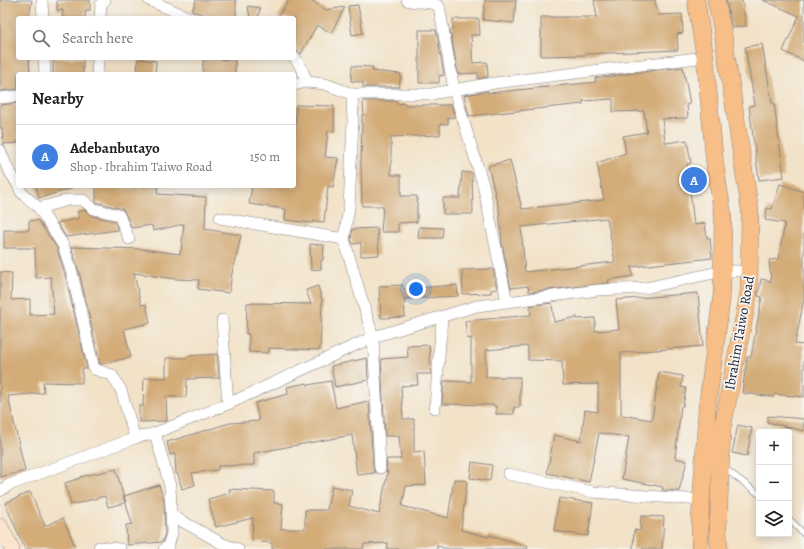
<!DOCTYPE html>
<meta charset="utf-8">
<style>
:root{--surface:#fff;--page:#f2f2f2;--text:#222;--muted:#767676;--line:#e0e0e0;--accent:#b5179e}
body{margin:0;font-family:Alegreya,serif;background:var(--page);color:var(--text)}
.controls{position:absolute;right:12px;bottom:12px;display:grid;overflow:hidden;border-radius:4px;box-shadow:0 2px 10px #0003}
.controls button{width:36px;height:36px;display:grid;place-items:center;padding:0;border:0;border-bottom:1px solid var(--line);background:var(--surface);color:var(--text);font:20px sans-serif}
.you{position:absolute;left:416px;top:289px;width:14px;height:14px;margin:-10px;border:3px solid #fff;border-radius:50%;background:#1a73e8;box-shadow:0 0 0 6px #1a73e833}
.badge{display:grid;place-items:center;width:26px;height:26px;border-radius:50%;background:var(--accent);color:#fff;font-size:13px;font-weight:700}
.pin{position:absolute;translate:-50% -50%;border:2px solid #fff;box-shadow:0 1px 4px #0006}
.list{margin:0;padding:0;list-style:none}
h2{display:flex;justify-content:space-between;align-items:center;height:52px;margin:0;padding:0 16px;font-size:17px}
h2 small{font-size:13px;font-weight:400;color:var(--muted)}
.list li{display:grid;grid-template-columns:26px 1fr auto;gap:12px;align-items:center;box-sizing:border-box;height:64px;padding:0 16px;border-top:1px solid var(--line)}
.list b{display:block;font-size:15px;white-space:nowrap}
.list p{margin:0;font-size:13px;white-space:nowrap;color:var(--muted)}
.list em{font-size:13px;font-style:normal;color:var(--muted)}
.icon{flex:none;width:22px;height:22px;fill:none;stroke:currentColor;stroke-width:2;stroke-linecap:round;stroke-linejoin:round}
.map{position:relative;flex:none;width:804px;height:549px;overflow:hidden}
.search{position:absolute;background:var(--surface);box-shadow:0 2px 10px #0003;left:16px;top:16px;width:280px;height:44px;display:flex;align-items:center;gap:10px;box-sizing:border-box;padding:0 14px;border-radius:4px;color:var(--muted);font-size:15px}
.panel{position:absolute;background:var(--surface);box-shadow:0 2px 10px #0003;left:16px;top:72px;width:280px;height:116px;border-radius:4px}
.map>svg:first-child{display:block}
.building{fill:#d3ac78;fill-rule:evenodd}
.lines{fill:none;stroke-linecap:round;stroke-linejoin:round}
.lane-casing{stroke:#8a8282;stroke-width:7}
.street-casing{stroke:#8a8282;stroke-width:12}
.secondary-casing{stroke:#8a8282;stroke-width:16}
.primary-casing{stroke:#8a8282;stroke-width:18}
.lane{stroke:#fff;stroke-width:5.5}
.street{stroke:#fff;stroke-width:11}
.secondary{stroke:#fce5cf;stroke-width:15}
.primary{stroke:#f7be87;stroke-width:17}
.labels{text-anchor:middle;stroke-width:3.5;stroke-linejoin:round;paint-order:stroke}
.street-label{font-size:14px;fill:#22223b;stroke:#f6f6f2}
</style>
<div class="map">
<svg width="804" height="549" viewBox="0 0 804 549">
<rect width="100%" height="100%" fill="#f6f6f2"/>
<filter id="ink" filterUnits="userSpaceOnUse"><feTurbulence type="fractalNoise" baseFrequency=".025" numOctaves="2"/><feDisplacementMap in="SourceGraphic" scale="8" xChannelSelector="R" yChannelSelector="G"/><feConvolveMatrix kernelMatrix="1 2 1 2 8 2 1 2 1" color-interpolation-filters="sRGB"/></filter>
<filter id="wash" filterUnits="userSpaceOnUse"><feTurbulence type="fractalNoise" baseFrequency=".012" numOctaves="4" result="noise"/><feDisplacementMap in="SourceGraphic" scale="16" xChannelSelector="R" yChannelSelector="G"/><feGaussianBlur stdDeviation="0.9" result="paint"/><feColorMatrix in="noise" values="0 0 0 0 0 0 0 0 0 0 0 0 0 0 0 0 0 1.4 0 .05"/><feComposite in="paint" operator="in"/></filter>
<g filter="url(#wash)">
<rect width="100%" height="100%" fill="#f2e2c8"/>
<g id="blocks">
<path class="building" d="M0 0H32L29 18H18V58H29L30 74H18V89L0 91Z
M57 0H90V10H86L85 18H62L63 10H57Z
M196 0H236V18H214L192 11Z
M289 0H311L326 10 345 7 331 33 317 25 301 54 297 51 294 50V18H277Z
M485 0H516L514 23 483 20Z
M594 0H655L658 15 682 14 683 33 677 34 678 50 585 54V55L541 56V17H597Z
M726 0H742L746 26 732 28Z
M763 0H804V61L783 51 799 16Z
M358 5 363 33 352 35 348 6Z
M248 6 260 8 258 18H250Z
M453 19H479L480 35H471L473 63 487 62 488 77 478 79V73L458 74 450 30H453Z
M419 30H436L444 75 439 76V83H419Z
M762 44 772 103H774L784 177 759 180 749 106 755 105 745 47Z
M53 58H83V74H53Z
M138 59 156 61 155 74H137Z
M203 59 235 60V74H203Z
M352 66 373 67 372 71 401 74 399 87H363V82L351 81Z
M683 67 690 104H687L688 118 662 119 665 141H666V143L687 140 691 163 687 164 694 225 705 223 707 238H710L712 258 631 267 633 276 608 280 609 283 529 292 528 286 511 288 502 243 499 209 488 166 510 160 522 209 604 200 597 163 626 153 623 136 647 132 644 111 613 112V99L583 101V104L469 116 464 95 488 91V93L596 82 595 78ZM607 218 615 262 525 272 521 227Z
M363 101H397V104L405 103V105H451L455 117 448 118V124H440V135L391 137V175H401V196H417V222L398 223V232H381L383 206H362L361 163 362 115H364Z
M18 103V143L3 144 2 128H0V105Z
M296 105 334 106V131H328L325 157 338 158 333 187 328 186 324 222 314 221 313 223 285 220 286 209 249 204 252 186H294Z
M462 172 472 173 473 214H443V198H460Z
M780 184 804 192V299L795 344 804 345V397L774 394V397L742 393 747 357H751L762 297 758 296 761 279 771 281 769 260 778 259 785 223 765 220 767 208 772 209Z
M36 186H71V189L39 198Z
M96 186H123V188L158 186 157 194 206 197 205 229 241 235 234 267H233L229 293 198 289 199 280 176 279 134 273 141 305 146 304 150 323 124 329 131 357 102 364H100L79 271 71 247 142 249 180 254V251H181L184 224 153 231 152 225 132 228 123 209 96 202Z
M85 210 92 216 114 221 118 230 66 237 57 223 79 218 77 212Z
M38 220 57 248 65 275 87 368 82 369V383L43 382 44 393 8 396 25 471 0 477V272L12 273 11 300 30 299V315L54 314 51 277 36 278 35 248H4V230H29V221Z
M419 227 443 228 442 238H418Z
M377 228 379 255 361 256V243L353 244 351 239 353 229Z
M310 244 324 245 323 260H321V269L311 270Z
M493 269 497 289 491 290V293L463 294 462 270Z
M403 285V289L457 285 458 296 404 299 405 317 381 318 379 286Z
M318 286 323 304H322L320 350 269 348V353L249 352V334H246L247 303 311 304 306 290Z
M698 293 703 346 621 353V415L652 420 659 372 683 376 681 387 686 388 683 406H681L675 458 687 461 679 491 665 490H662L663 487 622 479 629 437 599 433 589 482 547 473 554 435 581 441 585 410 598 412V384L563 385 562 361 528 360V346L486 350V377H520V407H514V414H496V406H494V405L442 404 444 381 471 382V338L467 339 465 321 531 315 530 306 552 303 554 322 577 317V319L595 318V331L619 329 616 300Z
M429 345 431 374H417L418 385 401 386 403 419H414V452L424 451 426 485 406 486 402 506 448 518 454 479 467 481 461 530 488 537 489 535 528 546 527 549H449L437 546V549H387L388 543 364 544 363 549H272V543L252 541 253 518 216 527 208 499 230 493 229 489 274 491V503L283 504 281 529H305V510H327L332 486 352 490 349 506 379 514 388 471 386 472 387 459H401L399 436H385L381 359 408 357 407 346Z
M217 354 219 378 187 379 186 397H166L167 421 139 422V406H143L144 378H166V358H187V356Z
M367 358 368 380 335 387 331 366Z
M331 381 336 408 369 401 373 468 375 473 357 475 352 435 254 453V465L218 466V470L192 473 195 485 182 489 178 474H176L175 454 170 455 167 442 230 423 259 421 255 403 288 394 287 387 307 383 308 385Z
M768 416 804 419V431L767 422Z
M738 425 752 428 747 456 732 453Z
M472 462 492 465 490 481 470 478Z
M116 469 125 503 108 507 105 496 71 505 65 483 80 478V477Z
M159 485 164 500 165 534 162 542 127 545 126 525 132 524 124 496Z
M30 492 45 526 63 518 75 546 68 549H25L5 503Z
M559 498 593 503 588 536 554 531Z
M641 516 664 517 662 549H633L634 530 640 531Z"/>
</g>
</g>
<g filter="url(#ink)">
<use href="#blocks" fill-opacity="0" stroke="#8a8282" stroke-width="1"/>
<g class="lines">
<defs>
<path id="lane" d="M724 468 759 494
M789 519 804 534"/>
<path id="street" d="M42 0 43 18
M149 0 190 18
M407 0C418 4 430 0 439 6L454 90 483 184 507 302
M100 18 101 4 105 0
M294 57 301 67 307 82
M44 58 45 74
M97 74 98 58
M294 85 307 82 325 84 352 94H431L487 84 705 57
M352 94 353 122 349 207 344 239 373 337 380 468
M0 98 18 96
M0 150 7 167 18 185
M19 186 21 192 39 208 63 245 72 273 94 369 112 375 121 390 135 438
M39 208 68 200H83L94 209 119 215 129 239
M220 218 344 239
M222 320 228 404
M435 408 442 317
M155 433 170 486 172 533 168 547 164 549
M508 474 593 492 701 500
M0 491 9 485 135 438 155 433 228 404 373 337 477 306 598 290 645 288 723 271H750
M171 515 223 544 238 549
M99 547 120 549"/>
<path id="secondary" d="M0 526 12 549"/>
<path id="primary" d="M696 0 705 57 715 166 723 215 722 294 707 408 700 522V549
M716 0 723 34 750 210 749 292 722 429 718 527 719 549"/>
</defs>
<use href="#lane" class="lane-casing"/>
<use href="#street" class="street-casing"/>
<use href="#secondary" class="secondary-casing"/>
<use href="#primary" class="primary-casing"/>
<use href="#lane" class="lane"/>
<use href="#street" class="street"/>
<use href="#secondary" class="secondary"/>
<use href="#primary" class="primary"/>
</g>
</g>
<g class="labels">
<g class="street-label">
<text transform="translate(739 333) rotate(-80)" y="5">Ibrahim Taiwo Road</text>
</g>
</g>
</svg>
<div class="controls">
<button>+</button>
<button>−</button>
<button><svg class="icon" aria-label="layers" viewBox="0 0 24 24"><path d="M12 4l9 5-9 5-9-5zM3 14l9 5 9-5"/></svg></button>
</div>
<div class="you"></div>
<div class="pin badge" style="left:694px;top:180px;background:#3f7fe0">A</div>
<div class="search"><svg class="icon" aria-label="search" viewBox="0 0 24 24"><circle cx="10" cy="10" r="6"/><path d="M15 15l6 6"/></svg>Search here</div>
<section class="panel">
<h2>Nearby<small></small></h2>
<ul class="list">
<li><span class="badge" style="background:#3f7fe0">A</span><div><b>Adebanbutayo</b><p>Shop · Ibrahim Taiwo Road</p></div><em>150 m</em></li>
</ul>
</section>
</div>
